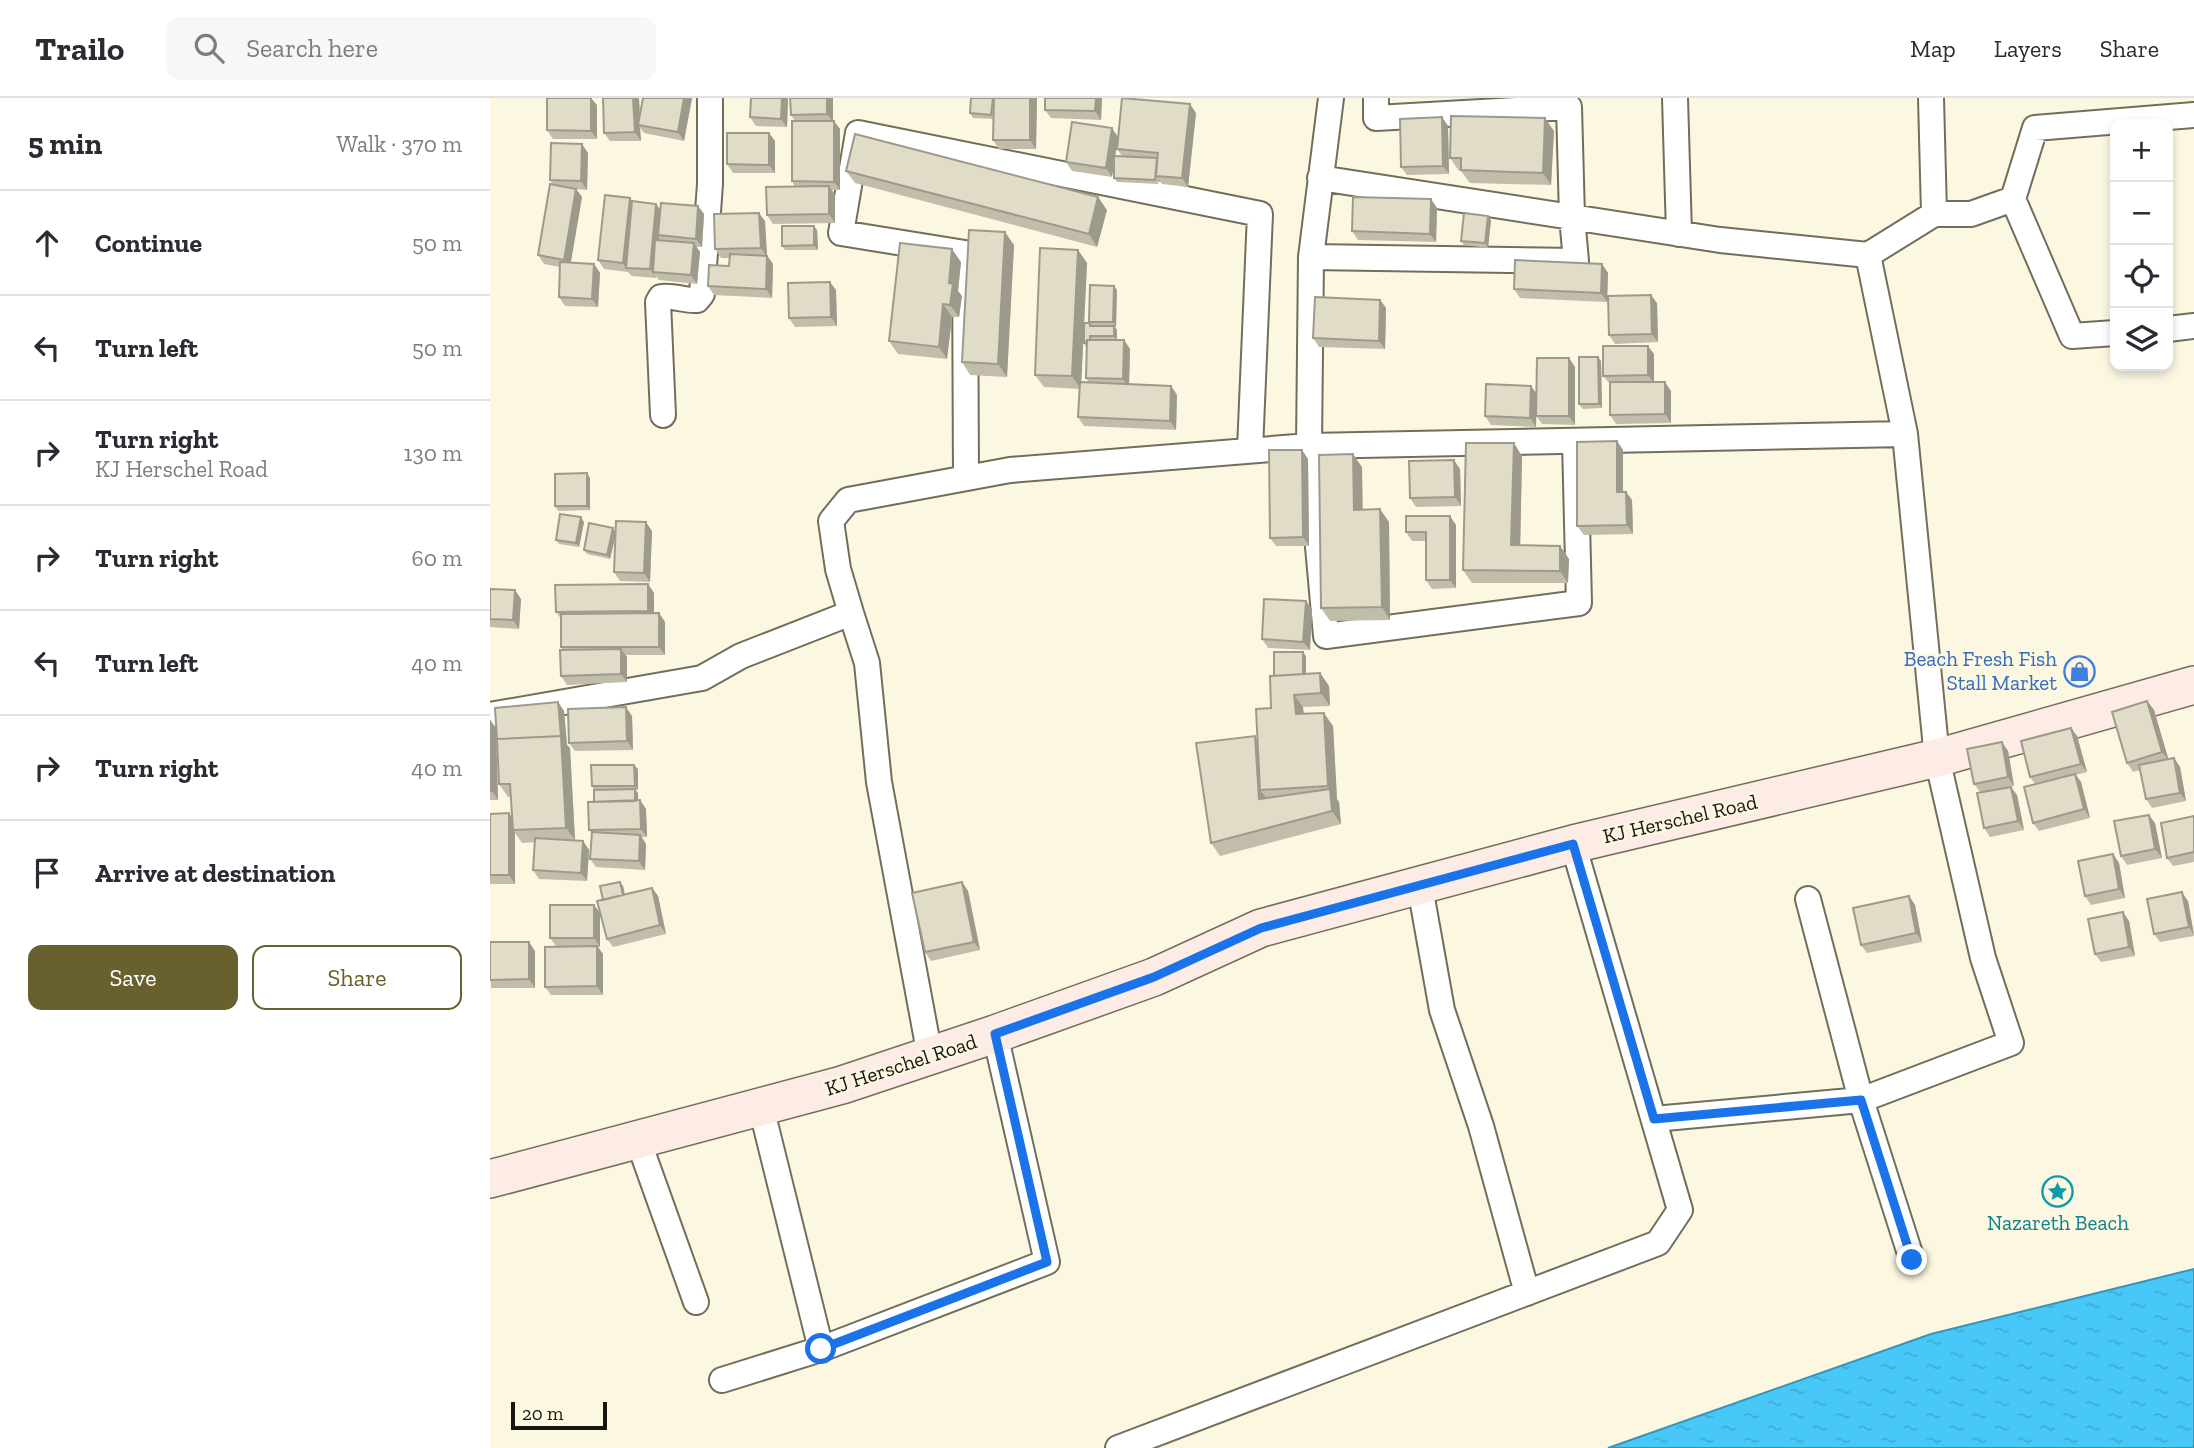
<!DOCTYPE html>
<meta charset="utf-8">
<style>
:root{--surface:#fff;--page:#f7f7f7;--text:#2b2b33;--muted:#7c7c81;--line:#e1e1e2;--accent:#68612d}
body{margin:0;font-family:"Zilla Slab",serif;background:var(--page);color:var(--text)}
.controls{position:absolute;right:21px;top:21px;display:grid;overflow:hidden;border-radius:14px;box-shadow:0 4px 10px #0003}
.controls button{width:63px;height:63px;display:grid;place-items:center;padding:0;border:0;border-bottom:2px solid var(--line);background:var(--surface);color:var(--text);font:35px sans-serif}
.scale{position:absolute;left:21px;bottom:18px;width:96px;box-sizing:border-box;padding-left:7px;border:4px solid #18170f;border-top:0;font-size:19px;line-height:24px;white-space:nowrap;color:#18170f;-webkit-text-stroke:5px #fcf7e1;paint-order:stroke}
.stop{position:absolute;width:21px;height:21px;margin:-16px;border:5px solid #1a73e8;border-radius:50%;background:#fff}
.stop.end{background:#1a73e8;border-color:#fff;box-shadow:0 2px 7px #0008}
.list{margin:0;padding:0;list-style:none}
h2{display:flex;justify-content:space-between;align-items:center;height:91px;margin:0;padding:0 28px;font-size:30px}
h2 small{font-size:23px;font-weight:400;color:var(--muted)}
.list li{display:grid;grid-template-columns:46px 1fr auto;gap:21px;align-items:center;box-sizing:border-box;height:105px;padding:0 28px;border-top:2px solid var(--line)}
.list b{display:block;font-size:26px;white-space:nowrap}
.list p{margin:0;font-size:23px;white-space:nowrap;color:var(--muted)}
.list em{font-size:23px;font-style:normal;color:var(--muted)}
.actions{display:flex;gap:14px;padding:21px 28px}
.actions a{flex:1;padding:16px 0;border:2px solid var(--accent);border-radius:14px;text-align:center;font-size:24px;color:var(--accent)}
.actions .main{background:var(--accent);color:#fff}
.icon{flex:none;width:38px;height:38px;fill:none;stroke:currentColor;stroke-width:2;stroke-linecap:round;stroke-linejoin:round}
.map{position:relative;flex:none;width:1704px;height:1350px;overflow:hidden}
header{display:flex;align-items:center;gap:42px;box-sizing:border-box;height:98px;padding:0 35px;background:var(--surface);border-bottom:2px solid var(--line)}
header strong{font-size:33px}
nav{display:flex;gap:38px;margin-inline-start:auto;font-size:24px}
.search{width:490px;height:63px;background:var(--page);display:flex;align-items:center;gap:18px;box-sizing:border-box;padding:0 24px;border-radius:14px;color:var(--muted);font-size:26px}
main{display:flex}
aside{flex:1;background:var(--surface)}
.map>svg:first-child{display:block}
.water{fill:url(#water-ripples);stroke:#3a93b3;stroke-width:2}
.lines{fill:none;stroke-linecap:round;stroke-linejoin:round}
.minor-casing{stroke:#726e5b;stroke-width:28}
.secondary-casing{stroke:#726e5b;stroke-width:40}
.minor{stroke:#fff;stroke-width:24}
.secondary{stroke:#fcece5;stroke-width:37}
.wall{fill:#c2bdab}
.shaded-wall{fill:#9e9a8b}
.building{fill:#e1dcc7;stroke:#9e9a8b;stroke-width:2}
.route{stroke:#1a73e8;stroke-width:9}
.labels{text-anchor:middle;stroke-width:5;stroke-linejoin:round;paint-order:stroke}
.shop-label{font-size:21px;fill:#366cbe;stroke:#fcf7e1;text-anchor:end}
.street-label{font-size:21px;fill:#18170f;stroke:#fcf7e1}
.culture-label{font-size:21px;fill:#0d838f;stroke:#fcf7e1}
</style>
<header>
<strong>Trailo</strong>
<div class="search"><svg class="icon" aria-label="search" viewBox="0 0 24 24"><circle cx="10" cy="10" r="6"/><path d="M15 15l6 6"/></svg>Search here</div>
<nav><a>Map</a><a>Layers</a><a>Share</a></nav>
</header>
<main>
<aside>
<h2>5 min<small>Walk · 370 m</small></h2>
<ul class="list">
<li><svg class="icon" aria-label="ahead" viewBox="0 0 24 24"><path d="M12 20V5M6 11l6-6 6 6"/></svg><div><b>Continue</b></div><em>50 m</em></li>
<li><svg class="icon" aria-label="left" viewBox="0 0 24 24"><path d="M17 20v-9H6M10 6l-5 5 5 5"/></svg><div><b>Turn left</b></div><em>50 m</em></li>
<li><svg class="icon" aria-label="right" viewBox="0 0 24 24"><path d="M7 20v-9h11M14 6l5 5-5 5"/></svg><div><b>Turn right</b><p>KJ Herschel Road</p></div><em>130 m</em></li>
<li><svg class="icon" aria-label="right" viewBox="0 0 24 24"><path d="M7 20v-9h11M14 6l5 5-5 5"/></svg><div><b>Turn right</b></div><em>60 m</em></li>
<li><svg class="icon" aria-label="left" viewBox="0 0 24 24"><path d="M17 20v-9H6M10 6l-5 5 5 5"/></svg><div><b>Turn left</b></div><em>40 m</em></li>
<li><svg class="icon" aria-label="right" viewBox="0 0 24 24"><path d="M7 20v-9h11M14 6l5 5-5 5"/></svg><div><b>Turn right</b></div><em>40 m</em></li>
<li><svg class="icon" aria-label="arrive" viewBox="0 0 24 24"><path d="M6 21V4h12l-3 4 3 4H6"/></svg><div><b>Arrive at destination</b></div></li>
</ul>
<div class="actions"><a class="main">Save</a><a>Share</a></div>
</aside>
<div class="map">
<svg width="1704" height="1350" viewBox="0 0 1704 1350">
<defs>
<pattern id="water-ripples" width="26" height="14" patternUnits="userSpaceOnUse" patternTransform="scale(1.75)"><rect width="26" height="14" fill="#48c8f9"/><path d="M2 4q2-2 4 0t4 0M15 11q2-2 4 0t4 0" fill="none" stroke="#3eabd4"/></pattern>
</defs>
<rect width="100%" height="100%" fill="#fcf7e1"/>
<path class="water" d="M1704 1171V1350H1118L1441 1236Z"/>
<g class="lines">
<defs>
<path id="minor" d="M841 0 821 159 819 348 836 538 1089 505 1085 343
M1185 0 1189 136
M1441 0 1444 116
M830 80 1230 142 1378 157 1444 116H1481L1523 101 1582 238 1625 235
M1523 101 1545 30 1704 17
M1378 157 1415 336 1447 660 1493 860 1521 945 1371 1002 1422 1162
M821 159 1086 163 1082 119 1079 9 886 20V0
M1678 231 1704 228
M173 317 168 204 171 199C183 197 195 203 207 202L212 196 220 86V0
M476 380 475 155 351 135 368 35 770 116 760 352
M361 515 377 565 389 684 440 958
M0 617 212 580 251 558 361 515 348 471 341 423 358 402 520 372 819 348 1415 336
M930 789 952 912 991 1028 1037 1195
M1164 1021 1371 1002 1318 801
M148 1042 206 1204
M331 1251 557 1164 505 936
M232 1282 331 1251 271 1009
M628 1350 1168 1145 1190 1112 1083 746"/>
<path id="secondary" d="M0 1081 352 987 505 936 664 879 771 830 1083 746 1447 660 1704 587"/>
</defs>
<use href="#minor" class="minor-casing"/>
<use href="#secondary" class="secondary-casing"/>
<use href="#minor" class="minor"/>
<use href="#secondary" class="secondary"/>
</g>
<path class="wall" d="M113 0H149L150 16 202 0 194 43 154 35 150 30 151 43H120L114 35Z
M261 0H298L297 29 266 28 260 19Z
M300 0H343V23L350 31V92H342L345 97V125L283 126 277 117 305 89 302 83 305 23 301 17Z
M547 0 546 51H509L503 42 504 21 483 20 480 15Z
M612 0 611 22 561 20 555 12Z
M107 7V41H63L57 32Z
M706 15 698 89 672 86 669 82 668 86 627 84 624 80V63L622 79 582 73 576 64 628 39 625 58H632L627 51Z
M952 19 958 28 959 76 917 77 911 69Z
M1064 33 1061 87 980 85 971 73H969L960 60Z
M285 43V75H243L237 66Z
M98 55 97 92 86 91 92 99 80 165 104 166 110 175 108 209 75 208 69 199 70 169 54 166 48 157 63 87 60 82Z
M356 73 617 112 607 149 365 85Z
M140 100 142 104 166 106 170 112 208 108 214 116 212 149H206L210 154 207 186 169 182 166 178V180L142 178 138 174 114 171 108 162Z
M941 101 947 110 946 144 868 142 862 133Z
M1001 122 998 150 974 147 971 143Z
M275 123 277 157 283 166 282 200 224 197 218 188 239 168 240 160H231L225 151Z
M327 132 328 152H295L292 148Z
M524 147 517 279 480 277 472 264Z
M588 152 597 165 591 284 599 285 596 280V249L594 245 600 225 599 224 627 192 626 229H625L627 232V242H634L640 251 639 286 681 288 687 297 686 332 594 328 588 319 590 291 554 289 545 277Z
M471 164 468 193 472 198 469 219H462L457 261 408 256 399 243Z
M1112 166 1118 175 1117 204 1030 200 1024 191Z
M346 192 347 228 305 229 299 220Z
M890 202 896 210 895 251 829 249 823 240Z
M1167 205 1168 244 1125 246 1119 237Z
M1164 256V284L1181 293V325L1126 326 1120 317V286L1113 278Z
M1108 259 1111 263 1112 310 1093 311 1089 306Z
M1079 260 1085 269V327L1052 326 1046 317V329L1001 327 995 318 1046 296Z
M1127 343 1133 352V394H1136L1142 402 1143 436 1094 437 1087 428Z
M812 352 818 361 819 448H786L780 440Z
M1032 358 1030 447 1070 448 1079 461 1078 485H982L973 472Z
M872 369V412L899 424 900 522 840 523 831 510Z
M970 371 971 408 926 409 920 400Z
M100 380V412L68 413 65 408Z
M94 424 89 449 69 446 66 442Z
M966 427V490L942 491 936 482V443H922L916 434Z
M125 433H162L160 484 130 483 124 474 125 440 120 461 97 456 94 452Z
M158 486 164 495V516L169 515 175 524V557H136L137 559V584L77 587 71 578 73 552 71 549V521L66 514Z
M0 491 31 501 29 531 0 529Z
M816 503 822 511 820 552 778 550 772 541Z
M816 558V576L830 575 839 588 840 608 813 609 814 616 843 628 847 701 849 704 851 726 730 758 721 745 781 610 784 578Z
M1657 603 1664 612 1678 661 1684 660 1690 669 1696 703 1662 710 1656 701 1650 672 1643 674 1637 665Z
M68 604 74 613 77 647 80 650 85 742 93 743 99 752 97 783 49 781 43 772 45 744 32 745 25 735V786H0V716L19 715 22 720 21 699H18L9 686 6 631 8 702H0V622L6 630Z
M142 618 143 652 85 653 79 645Z
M1587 638 1597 674 1586 677 1591 684 1600 720 1549 733 1543 725 1545 686 1540 679Z
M1518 653 1524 688 1490 694 1484 686Z
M148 671V692H145L148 695V703L150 702 156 711 157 739H152L156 746 155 772 106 769 100 761 102 736 99 732 104 704V692L102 688Z
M1527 697 1534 732 1500 739 1494 730Z
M1704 718V764L1683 768 1677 760Z
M1665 725 1672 760 1637 767 1631 758Z
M1623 756 1629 765 1635 800 1601 807 1595 798Z
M472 784 478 793 490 852 441 863 435 854Z
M133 788 135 796 162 790 168 798 176 836 123 849 117 841 113 802Z
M1419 798 1425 807 1432 844 1377 855 1371 847Z
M1698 803 1704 838 1670 844 1664 836Z
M104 807 110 815V849H108L113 856V897H61L55 889 66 848 60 840Z
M1639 823 1645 858 1611 864 1605 856Z
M0 844 45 853V890H1Z"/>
<path class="shaded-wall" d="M101 0 107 7V41L101 33Z
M143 0H149L150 27H148L150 30 151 43 145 34Z
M194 0H202L194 43 188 34Z
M292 0H298L297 29 291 21Z
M337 0H343V24L337 16Z
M540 0H547L546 51 540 42Z
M606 0H612L611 22 605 13Z
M700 6 706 15 698 89 692 80Z
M952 19 958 28 959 76 953 68Z
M1055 20 1064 33 1061 87 1053 75Z
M344 23 350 31V92L344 84Z
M622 30 628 39 622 79 616 70Z
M279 35 285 43V75L279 67Z
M92 46 98 55 97 92 91 83Z
M339 88 345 97V125L339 116Z
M86 91 92 99 80 170 74 162Z
M608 99 617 112 607 149 599 136Z
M140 100 146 109 136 170 133 165Z
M941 101 947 110 946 144 940 136Z
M166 106 172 114 168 137 169 140 166 174H163L166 180 160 171Z
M208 108 214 116 212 149 206 141Z
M269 115 275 123 277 159 271 150Z
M998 118 1001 122 998 150 995 145Z
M324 128 327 132 328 152 324 147Z
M515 134 524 147 517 279 508 266Z
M204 145 210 154 207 186 201 177Z
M462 151 471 164 468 193 472 198 469 219 460 207 459 185Z
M588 152 597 165 591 291 582 278Z
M277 158 283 166 282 200 276 191Z
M104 166 110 175 108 209 102 201Z
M1112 166 1118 175 1117 204 1111 195Z
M340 184 346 192 347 228 341 219Z
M624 188 627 192 626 229 623 224Z
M1161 197 1167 205 1168 244 1162 236Z
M890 202 896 210 895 251 889 243Z
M453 206 462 219 457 261 449 249Z
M624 228 627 232V242L624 238Z
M634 242 640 251 639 289 633 281Z
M1158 248 1164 256V286L1158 277Z
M1108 259 1111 263 1112 310 1109 306Z
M1079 260 1085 269V327L1079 318Z
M1175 284 1181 293V325L1175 316Z
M681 288 687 297 686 332 680 323Z
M1041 288 1047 296 1046 329 1040 320Z
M1127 343 1133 352V402L1127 394Z
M1024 345 1032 358 1030 460 1021 447Z
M812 352 818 361 819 448 813 439Z
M863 356 872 369 873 425 864 412Z
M964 362 970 371 971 408 965 399Z
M97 375 100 380V412L97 408Z
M1136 394 1142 402 1143 436 1137 427Z
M890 411 899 424 900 522 892 509Z
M960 418 966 427V490L960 482Z
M91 419 94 424 89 449 86 445Z
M156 424 162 433 160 484 154 475Z
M123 430 126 435 120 461 117 457Z
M1070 448 1079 461 1078 485 1070 473Z
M158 486 164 495V521L158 513Z
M25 492 31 501 29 531 23 522Z
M816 503 822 511 820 552 813 544Z
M169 515 175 524V557L169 549Z
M131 551 137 559V584L131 576Z
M813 554 816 558V586L813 581Z
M830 575 839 588 840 608 831 595Z
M804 597 813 609 814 629 806 616Z
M1657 603 1664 612 1679 663 1672 654Z
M68 604 74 613 77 647 80 650 85 742 76 730Z
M136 609 142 618 143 652 137 643Z
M834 615 843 628 847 701 849 704 851 726 842 713 840 691 838 688Z
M0 622 6 630 8 702 2 693Z
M1581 630 1587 638 1597 674 1591 666Z
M765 638 774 651 770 692 777 701H769Z
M1512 644 1518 653 1524 688 1518 679Z
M1684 660 1690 669 1696 703 1690 695Z
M144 667 148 671V692L145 688Z
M1585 676 1591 684 1600 720 1594 711Z
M1521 689 1527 697 1534 732 1528 723Z
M145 691 148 695V708L145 704Z
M150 702 156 711 157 739 151 731Z
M19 715 25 724 23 732 25 735V786L19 777Z
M1659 717 1665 725 1672 760 1665 751Z
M150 737 156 746 155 772 149 763Z
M93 743 99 752 97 783 91 775Z
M1623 756 1629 765 1635 800 1629 791Z
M130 784 133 788 136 804 133 799Z
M472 784 478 793 490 852 484 844Z
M162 790 168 798 176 836 170 827Z
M1692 794 1698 803 1704 837 1699 829Z
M1419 798 1425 807 1432 844 1426 835Z
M104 807 110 815V849L104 840Z
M1633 814 1639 823 1645 858 1639 849Z
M39 844 45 853V890L39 881Z
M107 848 113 856V897L107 888Z"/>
<path class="building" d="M57 0H101V33L57 32Z
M113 0H143L145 34 114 35Z
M153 0H194L188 34 148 27Z
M261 0H292L291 21 260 19Z
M300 0H337V16L301 17Z
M481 0H503L501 17 480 15Z
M504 0H540V42H503Z
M555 0H606L605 13 555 12Z
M632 0 700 6 692 80 666 78 668 55 627 51Z
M961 18 1055 20 1053 75 971 72V60H960Z
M952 19 953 68 911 69 910 21Z
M302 23H344V84L302 83Z
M582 24 622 30 616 70 576 64Z
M237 35H279V67L237 66Z
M365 36 608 99 599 136 356 73Z
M61 45 92 46 91 83 60 82Z
M624 58 667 60 665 82 624 80Z
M60 86 86 91 74 162 48 157Z
M339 88V116L277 117 276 89Z
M115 97 140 100 133 165 108 162Z
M863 99 941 101 940 136 862 133Z
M142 103 166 106 160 171 136 170Z
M171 105 208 108 206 141 168 137Z
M269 115 271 150 225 151 224 116Z
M974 115 998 118 995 145 971 143Z
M292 128H324V147L292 148Z
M479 132 515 134 508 266 472 264Z
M165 142 204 145 201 177 163 174Z
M410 145 462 151 459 185 463 186 460 207 453 206 449 249 399 243Z
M550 150 588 152 582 278 545 277Z
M240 156 277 158 276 191 218 188 219 167 239 168Z
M1025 162 1112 166 1111 195 1024 191Z
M70 164 104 166 102 201 69 199Z
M340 184 341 219 299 220 298 185Z
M600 187 624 188 623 224H599Z
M1161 197 1162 236 1119 237 1118 198Z
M825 199 890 202 889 243 823 240Z
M594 225H600V228H624V238H600V242H597L596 245H594Z
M597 242H634L633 281 596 280Z
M1113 248H1158V277L1113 278Z
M1089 259H1108L1109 306H1089Z
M1047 260H1079V318H1046Z
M590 284 681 288 680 323 588 319Z
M1120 284H1175V316L1120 317Z
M996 286 1041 288 1040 320 995 318Z
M1127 343V394H1136L1137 427 1087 428V344Z
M976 345H1024L1021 447 1070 448V473L973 472Z
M779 352H812L813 439 780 440Z
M863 356 864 412 890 411 892 509 831 510 829 357Z
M964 362 965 399 920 400 919 363Z
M97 375V408H65V376Z
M70 416 91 419 86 445 66 442Z
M916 418H960V482H936V434H916Z
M126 423 156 424 154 475 124 474Z
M99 425 123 430 117 457 94 452Z
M158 486V513L66 514 65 487Z
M0 491 25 492 23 522 0 521Z
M774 501 816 503 813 544 772 541Z
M169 515V549H71V516Z
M131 551V576L71 578 70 552Z
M784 554H813V576L784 578Z
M830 575 831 595 804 597 806 616 834 615 838 688 770 692 766 611 781 610 780 578Z
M1657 603 1672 654 1637 665 1622 614Z
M68 604 71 638 7 641 5 610Z
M136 609 137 643 79 645 78 611Z
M0 622 2 693H0Z
M1581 630 1591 666 1540 679 1531 643Z
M71 638 76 730 23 732 20 686H9L7 641Z
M765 638 769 701 840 691 842 713 721 745 706 645Z
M1512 644 1518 679 1484 686 1477 651Z
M1684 660 1690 695 1656 701 1649 667Z
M101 667H144L145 688H102Z
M1585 676 1594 711 1543 725 1534 689Z
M1521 689 1528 723 1494 730 1487 695Z
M145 691V703L104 704V692Z
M150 702 151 731 99 732 98 704Z
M19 715V777H0V716Z
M1659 717 1665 751 1631 758 1624 723Z
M1704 718V754L1677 760 1671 725Z
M102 734 150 737 149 763 100 761Z
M45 740 93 743 91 775 43 772Z
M1623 756 1629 791 1595 798 1588 763Z
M130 784 133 797 113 802 110 788Z
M472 784 484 844 435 854 422 795Z
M162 790 170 827 117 841 107 803Z
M1692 794 1699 829 1664 836 1657 801Z
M1419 798 1426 835 1371 847 1363 810Z
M60 807H104V840H60Z
M1633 814 1639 849 1605 856 1598 821Z
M0 844H39V881L0 882Z
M107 848V888L55 889V849Z"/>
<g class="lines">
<path class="route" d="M331 1251 557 1164 505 936 664 879 771 830 1083 746 1164 1021 1371 1002 1422 1162"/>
</g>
<defs>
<symbol id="shop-ring" viewBox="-11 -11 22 22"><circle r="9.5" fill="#fcf7e1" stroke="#3f7fe0" stroke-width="1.5"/><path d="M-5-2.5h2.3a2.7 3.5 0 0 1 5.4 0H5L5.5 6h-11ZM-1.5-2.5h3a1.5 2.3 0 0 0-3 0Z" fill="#3f7fe0"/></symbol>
<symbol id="sight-ring" viewBox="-11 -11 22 22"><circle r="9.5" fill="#fcf7e1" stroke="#0f9aa8" stroke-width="1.5"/><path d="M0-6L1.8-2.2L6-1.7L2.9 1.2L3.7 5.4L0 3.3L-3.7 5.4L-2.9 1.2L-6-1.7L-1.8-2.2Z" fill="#0f9aa8"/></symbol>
</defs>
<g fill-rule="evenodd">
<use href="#shop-ring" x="1572" y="556" width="35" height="35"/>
<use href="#sight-ring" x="1550" y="1076" width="35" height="35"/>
</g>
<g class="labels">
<g class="shop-label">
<text x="1567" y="568">Beach Fresh Fish<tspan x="1567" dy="24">Stall Market</tspan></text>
</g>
<g class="street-label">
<text transform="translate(1190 721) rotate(-13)" y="7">KJ Herschel Road</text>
<text transform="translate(411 967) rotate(-18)" y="7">KJ Herschel Road</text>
</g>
<g class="culture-label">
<text x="1568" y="1132">Nazareth Beach</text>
</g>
</g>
</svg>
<div class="controls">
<button>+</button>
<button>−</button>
<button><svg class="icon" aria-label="locate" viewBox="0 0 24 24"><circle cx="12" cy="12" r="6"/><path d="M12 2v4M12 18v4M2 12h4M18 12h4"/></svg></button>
<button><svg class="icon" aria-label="layers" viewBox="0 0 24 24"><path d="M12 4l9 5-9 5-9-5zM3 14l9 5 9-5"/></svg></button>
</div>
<div class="scale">20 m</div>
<div class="stop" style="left:331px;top:1251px"></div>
<div class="stop end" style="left:1422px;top:1162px"></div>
</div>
</main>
